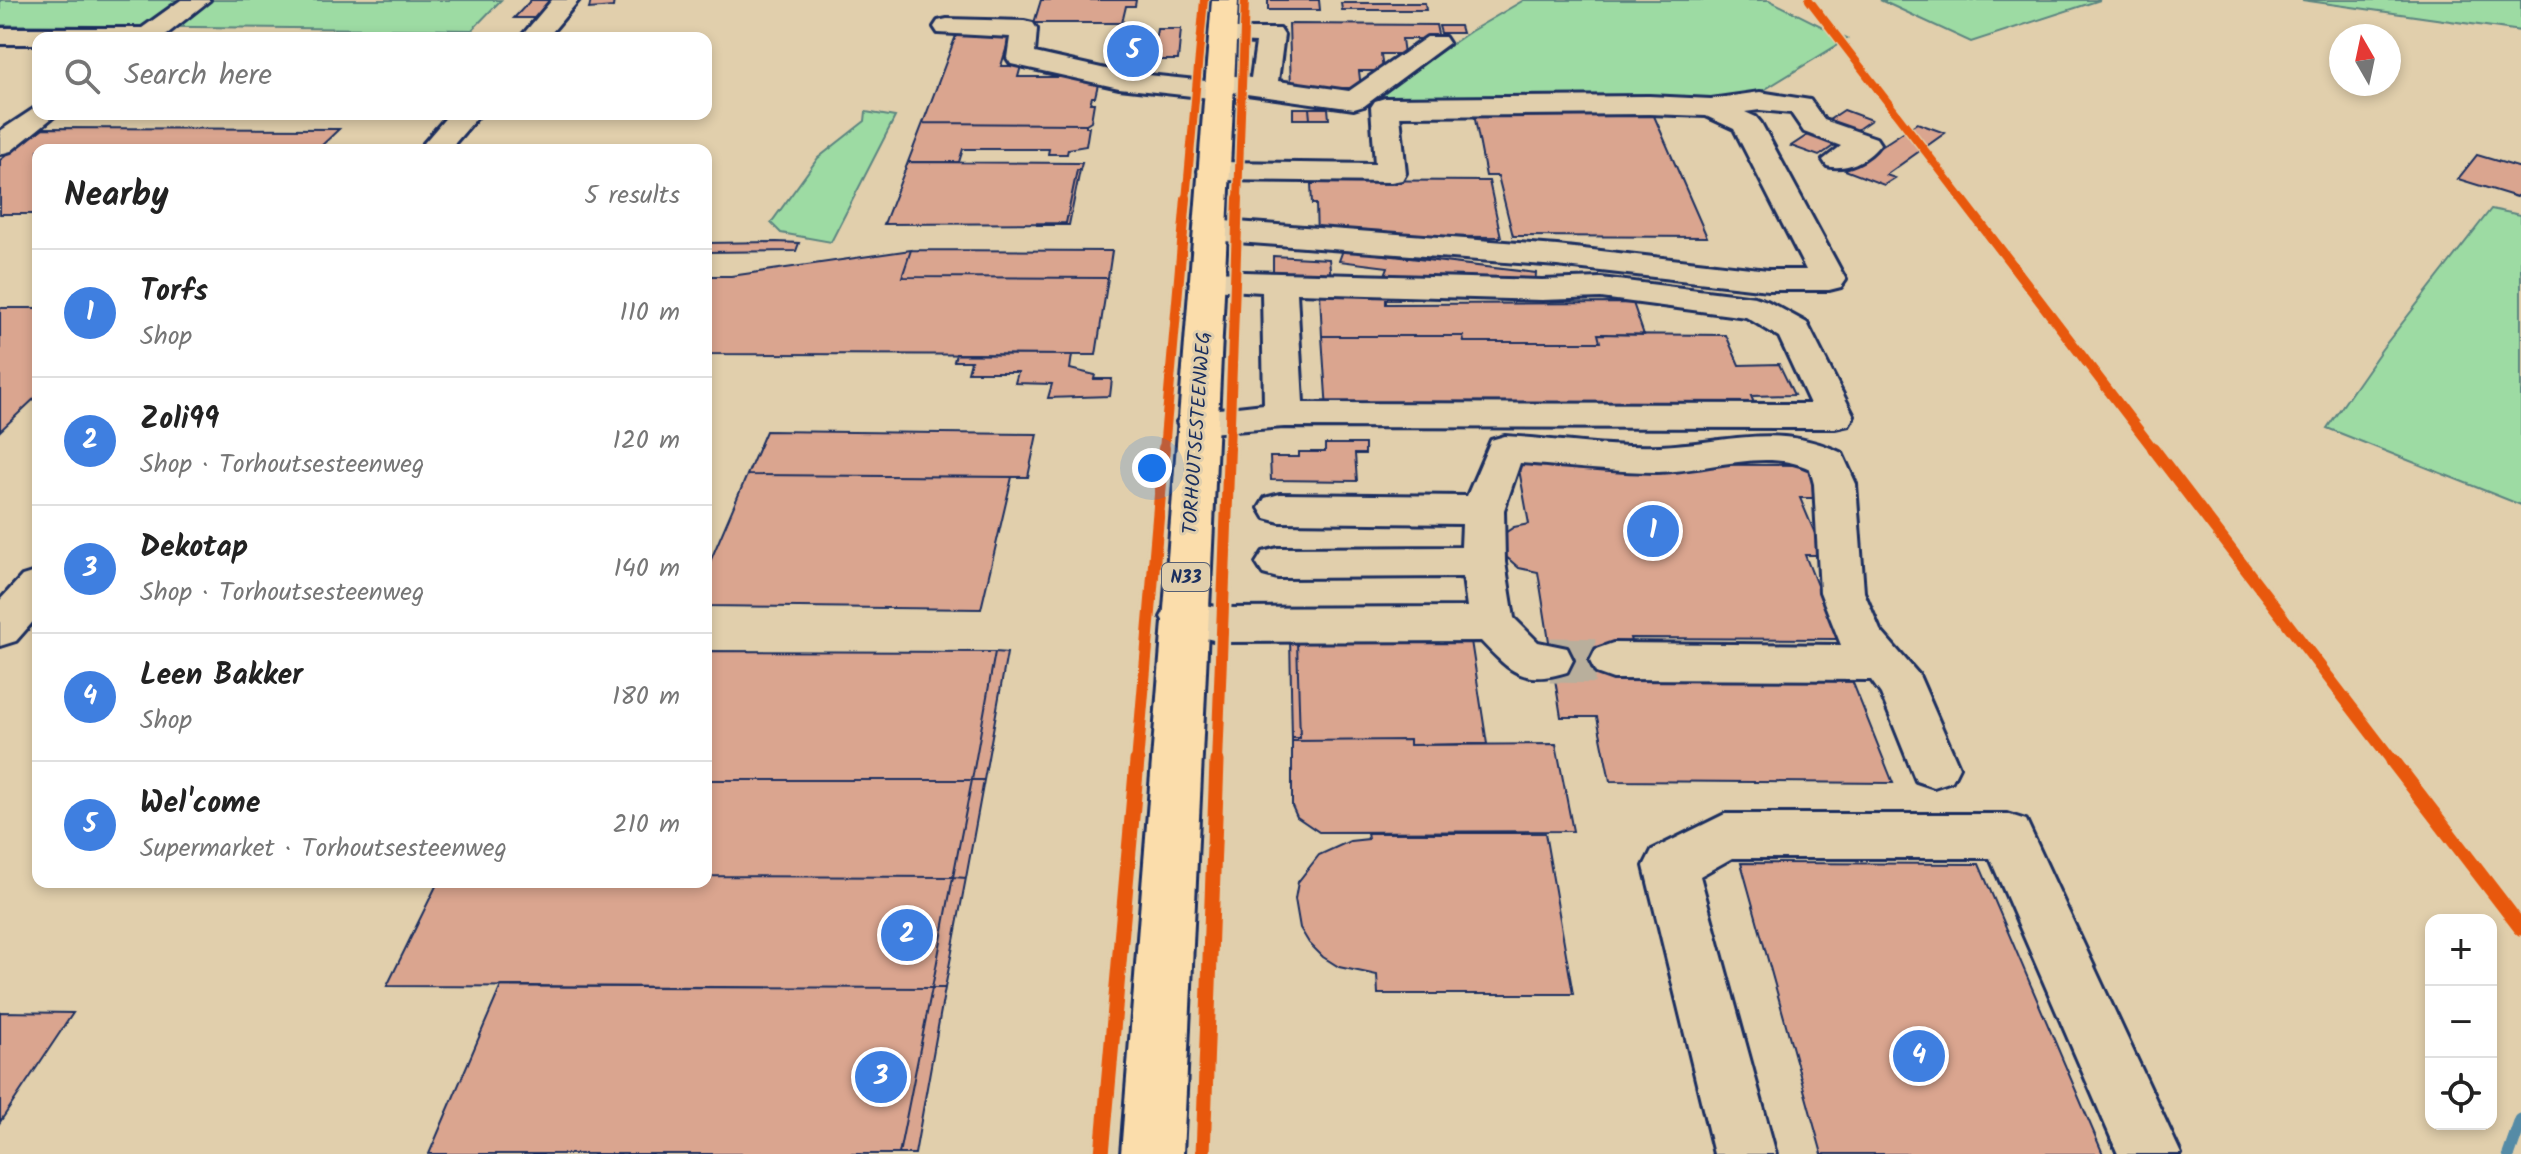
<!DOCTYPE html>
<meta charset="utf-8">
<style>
:root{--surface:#fff;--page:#f2f2f2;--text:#222;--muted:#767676;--line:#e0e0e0;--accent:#0b8043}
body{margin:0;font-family:Kalam,sans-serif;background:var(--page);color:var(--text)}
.controls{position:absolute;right:24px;bottom:24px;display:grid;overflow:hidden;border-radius:16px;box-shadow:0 4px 12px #0003}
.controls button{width:72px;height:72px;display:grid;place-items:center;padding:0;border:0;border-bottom:2px solid var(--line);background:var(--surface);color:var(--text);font:40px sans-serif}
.compass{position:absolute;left:2329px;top:24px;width:72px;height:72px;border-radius:50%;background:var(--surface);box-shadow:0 4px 12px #0003;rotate:351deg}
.you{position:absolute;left:1152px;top:468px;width:28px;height:28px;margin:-20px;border:6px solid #fff;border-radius:50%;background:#1a73e8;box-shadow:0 0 0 12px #1a73e833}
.badge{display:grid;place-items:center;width:52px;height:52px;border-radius:50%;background:var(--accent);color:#fff;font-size:26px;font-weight:700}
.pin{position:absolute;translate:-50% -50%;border:4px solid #fff;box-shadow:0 2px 8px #0006}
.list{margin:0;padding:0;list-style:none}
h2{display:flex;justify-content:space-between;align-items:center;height:104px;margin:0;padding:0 32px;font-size:34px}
h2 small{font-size:26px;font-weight:400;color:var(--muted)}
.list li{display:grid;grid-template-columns:52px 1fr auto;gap:24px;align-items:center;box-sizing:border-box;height:128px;padding:0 32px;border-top:2px solid var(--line)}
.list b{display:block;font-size:30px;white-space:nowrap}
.list p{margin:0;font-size:26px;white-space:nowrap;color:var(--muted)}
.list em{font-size:26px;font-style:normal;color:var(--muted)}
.icon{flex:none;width:44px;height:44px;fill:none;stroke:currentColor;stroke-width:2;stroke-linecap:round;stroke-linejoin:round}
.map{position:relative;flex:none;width:2521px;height:1154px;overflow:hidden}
.search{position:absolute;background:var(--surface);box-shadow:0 4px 12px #0003;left:32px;top:32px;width:680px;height:88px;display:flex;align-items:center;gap:20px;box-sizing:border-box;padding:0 28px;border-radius:16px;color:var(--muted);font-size:30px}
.panel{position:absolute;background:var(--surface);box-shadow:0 4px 12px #0003;left:32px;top:144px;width:680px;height:744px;border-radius:16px}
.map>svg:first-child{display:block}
.green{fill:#9ddba3;stroke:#5c8580;stroke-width:2}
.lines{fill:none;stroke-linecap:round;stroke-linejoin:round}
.stream{stroke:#548ba6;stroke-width:13}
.building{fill:#daa58f;stroke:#1b2f5e;stroke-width:2}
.minor-tunnel{stroke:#b9af9c;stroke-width:45;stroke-dasharray:45 22;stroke-linecap:butt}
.minor-casing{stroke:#1b2f5e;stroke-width:6}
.major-casing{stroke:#1b2f5e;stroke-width:6}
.minor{fill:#e1cfac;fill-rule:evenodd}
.major{fill:#fbddab;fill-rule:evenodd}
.cycleway-far3-casing{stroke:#e1cfac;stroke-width:11}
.cycleway-far2-casing{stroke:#e1cfac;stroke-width:14}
.cycleway-far1-casing{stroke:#e1cfac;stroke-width:17}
.cycleway-casing{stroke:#e1cfac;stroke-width:20}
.cycleway-far3{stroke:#e8590c;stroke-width:8}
.cycleway-far2{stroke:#e8590c;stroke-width:10}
.cycleway-far1{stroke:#e8590c;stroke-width:12}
.cycleway{stroke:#e8590c;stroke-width:15}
.labels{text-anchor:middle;stroke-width:6;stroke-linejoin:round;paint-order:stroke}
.shield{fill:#e1cfac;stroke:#565f75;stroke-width:2}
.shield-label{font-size:18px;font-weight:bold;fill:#1b2f5e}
.street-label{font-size:20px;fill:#1b2f5e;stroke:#e1cfac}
</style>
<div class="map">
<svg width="2521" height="1154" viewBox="0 0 2521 1154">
<rect width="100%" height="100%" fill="#e1cfac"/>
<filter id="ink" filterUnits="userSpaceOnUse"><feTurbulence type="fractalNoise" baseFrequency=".0125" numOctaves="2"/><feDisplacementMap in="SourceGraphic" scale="16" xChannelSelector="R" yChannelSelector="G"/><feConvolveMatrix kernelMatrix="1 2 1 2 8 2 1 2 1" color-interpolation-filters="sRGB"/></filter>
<g filter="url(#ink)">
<path class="green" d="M0 0H501L472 30 0 25Z
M1524 0H1769L1847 39 1754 96 1696 100 1365 104 1471 31Z
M1880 0H2100L1971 42Z
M2302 0H2521V31Z
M866 112 895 117 831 242 781 233 771 223 818 158 865 121Z
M2491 209 2521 215V505L2327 428 2382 349Z"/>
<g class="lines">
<path class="stream" d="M2509 1154 2521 1120"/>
</g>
<path class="building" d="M531 0H554L536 18H514Z
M591 0H614L613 7 589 9Z
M1041 0H1136L1135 6H1126L1122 23H1034Z
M1268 0H1319L1320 10H1268Z
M1341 3H1425L1426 10H1342Z
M1289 24 1436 25 1439 39H1402L1404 54H1381L1383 71H1359L1361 88H1291Z
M1439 26H1460L1462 33H1441Z
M1157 29H1181L1178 60H1153V55H1142L1143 48H1154Z
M957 33H1011L1001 66H1021L1018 77H1096L1099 80 1095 97H1092L1090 103H1094L1091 121 1086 124 923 123Z
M162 37H447L160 38Z
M1124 45H1143L1140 63 1122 59Z
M1293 108H1309L1310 119H1293Z
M1309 108H1328L1329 119H1310Z
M1473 109H1651L1707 237 1513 236 1498 176H1486Z
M1844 110 1871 120 1851 134 1823 124Z
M923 123 1086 124V127H1089L1086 146 1068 149 1067 154H1048L1049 149H963L959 162H908Z
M1917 123 1945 133 1886 175 1895 178 1884 185 1845 170Z
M43 128 339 129 317 150H38V214H0V160Z
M1815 130 1842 140 1819 156 1791 146Z
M2477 155 2521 168V191L2517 197 2458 179Z
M908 162 1078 163H1082L1080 170H1077L1066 223 884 224Z
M1077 170H1080L1069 225H1036L1066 223Z
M1315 180 1489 181 1501 237 1317 236 1316 204H1312L1311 184H1315Z
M706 243 777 242 799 243 796 251 706 252Z
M911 250 902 277 1108 278 1096 355 706 354V276H731Z
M911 250 1112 251 1108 278 902 277Z
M1343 250 1536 273 1535 286 1448 276 1447 280H1383L1388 267 1339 261Z
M1273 256 1329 259 1331 279 1273 275Z
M1320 292H1398L1399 300H1386V304L1633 303 1644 335 1598 334 1600 342H1464L1463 336H1322Z
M0 308H38V395L0 431Z
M1598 334 1726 335 1739 365 1779 364 1794 395 1751 396 1757 410 1327 411 1322 336H1463L1464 342H1600Z
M956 354 1072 355 1070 369 1095 375 1094 379H1112L1110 396 1048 398 1052 384 1015 383 1018 372H968L971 361H954Z
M766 431 1037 434 1028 477 747 475Z
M1325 444H1365V454H1355L1357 481 1271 480 1270 457H1299V452H1325Z
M1518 464 1809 465 1823 498H1800L1824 555H1805L1838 639 1630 638 1632 645 1851 678 1893 783 1610 781 1597 717H1561L1538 572 1519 568 1504 555 1502 538 1505 533 1514 527 1529 524Z
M747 475 1012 477 981 609 706 606V571Z
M1290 637H1434L1435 641 1297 642 1300 738H1292Z
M1434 637 1437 641H1471L1487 744 1410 745V740L1292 741V738H1300L1297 642 1435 641Z
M706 651 995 652 972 780H706Z
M995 652 1007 653 984 780H972Z
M1410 740V745L1556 744 1573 831 1319 832 1297 817 1292 806V741Z
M706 780H972L953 877 706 876Z
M972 780H984L966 878 953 877Z
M1367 833H1545L1573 994H1378L1377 975 1339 967 1323 957 1309 943 1300 928 1295 899 1298 882 1319 855 1350 841 1368 839Z
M1741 863 1979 864 2103 1154H1822Z
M706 876 953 877 932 988 387 986 438 882H706Z
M953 877 966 878 945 988H932Z
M501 986 932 988 899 1154H429Z
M932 988H945L915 1154H899Z
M0 1012 73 1013 0 1122Z"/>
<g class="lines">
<path class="minor-tunnel" d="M1550 660 1613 661"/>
<defs>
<path id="minor" d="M181 0H210L162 38H38V44H0V28H142Z
M552 0H579L547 38H520Z
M947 19 1024 21 1033 23 1037 29 1035 53 1119 72 1206 81 1209 76 1219 74 1251 78 1256 43 1214 41 1210 35 1214 29H1280L1284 35 1278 81 1349 91 1427 37H1445L1449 43 1364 106 1354 109 1232 92 1229 97 1219 99 1119 88 1011 64 1007 58 1010 37 938 33 934 27 938 21Z
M1760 92 1810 100 1824 120 1876 138 1880 144C1869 160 1846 171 1827 166L1823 160 1841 146 1804 132 1791 113 1760 110 1745 112 1756 117 1761 123 1846 280 1841 287 1829 290H1768L1557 266 1210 240 1198 237 1194 230 1198 223 1210 220 1557 246 1768 270H1806L1734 129 1706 116 1649 114 1400 116 1406 173 1402 180 1391 182 1213 180 1202 178 1198 171 1202 164 1213 162 1375 164 1371 107 1375 101 1385 98 1649 96 1711 99Z
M38 106V114H57L11 151 0 154V131Z
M449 114H480L449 150H418Z
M1206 271 1542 280 1601 278 1755 297 1767 301 1807 323 1854 416 1849 425 1835 428 1284 427 1197 434 1183 431 1177 422 1183 413 1264 404 1262 292 1194 288 1189 281 1194 274ZM1297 293 1542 300 1601 298 1746 317 1779 337 1810 404 1303 403Z
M1505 436C1556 439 1609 448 1660 446 1727 443 1778 422 1842 453L1856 484 1864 592 1880 630 1919 675 1959 767 1952 781 1934 787 1916 781 1881 694 1871 680 1613 679 1596 673 1590 661 1596 649 1613 643 1841 645 1820 592 1814 484 1810 469C1765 447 1705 472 1657 472 1611 472 1565 466 1520 463L1504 510 1505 562 1514 618 1538 642 1567 648 1573 660 1567 672C1522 686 1510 671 1481 641L1222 642 1168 629 1161 617 1168 605 1184 601 1222 608 1467 607 1463 577 1278 578 1263 574 1256 563 1263 552 1278 548 1461 547 1462 524 1280 522 1265 518 1259 508 1265 498 1280 494 1467 496 1491 440Z
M38 571V616L16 641 0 646V600L22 576Z
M1725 814H2007L2026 820 2181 1154H2118L1990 858H1732L1700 876 1776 1154H1714L1644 866 1652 850Z"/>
<path id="major" d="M1212 0H1238L1183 1154H1121Z"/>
</defs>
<use href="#minor" class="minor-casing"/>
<use href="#major" class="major-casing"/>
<use href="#minor" class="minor"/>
<use href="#major" class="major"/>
<defs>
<path id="cycleway-far3" d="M1809 0 1963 200
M1186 200 1204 0
M1238 200 1245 0"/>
<path id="cycleway-far2" d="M1961 198 2154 450
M1164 450 1186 198
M1229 450 1238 198"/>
<path id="cycleway-far1" d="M2153 448 2394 763
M1137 763 1164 448
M1217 763 1229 448"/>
<path id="cycleway" d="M2393 761 2521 928
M1102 1154 1137 761
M1203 1154 1217 761"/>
</defs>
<use href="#cycleway-far3" class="cycleway-far3-casing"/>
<use href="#cycleway-far2" class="cycleway-far2-casing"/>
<use href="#cycleway-far1" class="cycleway-far1-casing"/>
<use href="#cycleway" class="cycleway-casing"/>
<use href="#cycleway-far3" class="cycleway-far3"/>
<use href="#cycleway-far2" class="cycleway-far2"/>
<use href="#cycleway-far1" class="cycleway-far1"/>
<use href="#cycleway" class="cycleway"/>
</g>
</g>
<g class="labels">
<rect class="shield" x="1162" y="563" width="48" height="28" rx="6"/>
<g class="shield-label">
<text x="1186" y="583">N33</text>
</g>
<g class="street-label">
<text transform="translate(1196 433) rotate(-86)" y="7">TORHOUTSESTEENWEG</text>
</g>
</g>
</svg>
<div class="controls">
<button>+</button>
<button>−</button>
<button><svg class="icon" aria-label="locate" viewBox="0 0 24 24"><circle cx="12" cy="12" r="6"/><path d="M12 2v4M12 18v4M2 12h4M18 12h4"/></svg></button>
</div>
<svg class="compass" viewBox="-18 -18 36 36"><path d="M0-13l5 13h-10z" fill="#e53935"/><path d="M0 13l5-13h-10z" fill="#767676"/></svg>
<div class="you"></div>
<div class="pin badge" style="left:1653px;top:531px;background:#3f7fe0">1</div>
<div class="pin badge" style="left:907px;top:935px;background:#3f7fe0">2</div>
<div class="pin badge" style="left:881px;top:1077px;background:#3f7fe0">3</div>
<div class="pin badge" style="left:1919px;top:1056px;background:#3f7fe0">4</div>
<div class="pin badge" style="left:1133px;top:51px;background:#3f7fe0">5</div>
<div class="search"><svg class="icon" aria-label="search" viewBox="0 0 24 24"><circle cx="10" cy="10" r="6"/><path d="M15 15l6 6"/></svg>Search here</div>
<section class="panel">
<h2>Nearby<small>5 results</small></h2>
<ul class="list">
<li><span class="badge" style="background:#3f7fe0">1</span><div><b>Torfs</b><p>Shop</p></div><em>110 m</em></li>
<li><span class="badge" style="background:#3f7fe0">2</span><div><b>Zoli99</b><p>Shop · Torhoutsesteenweg</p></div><em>120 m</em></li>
<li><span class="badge" style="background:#3f7fe0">3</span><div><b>Dekotap</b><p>Shop · Torhoutsesteenweg</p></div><em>140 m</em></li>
<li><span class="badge" style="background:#3f7fe0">4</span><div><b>Leen Bakker</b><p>Shop</p></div><em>180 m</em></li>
<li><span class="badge" style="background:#3f7fe0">5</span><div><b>Wel'come</b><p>Supermarket · Torhoutsesteenweg</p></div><em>210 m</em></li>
</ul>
</section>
</div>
